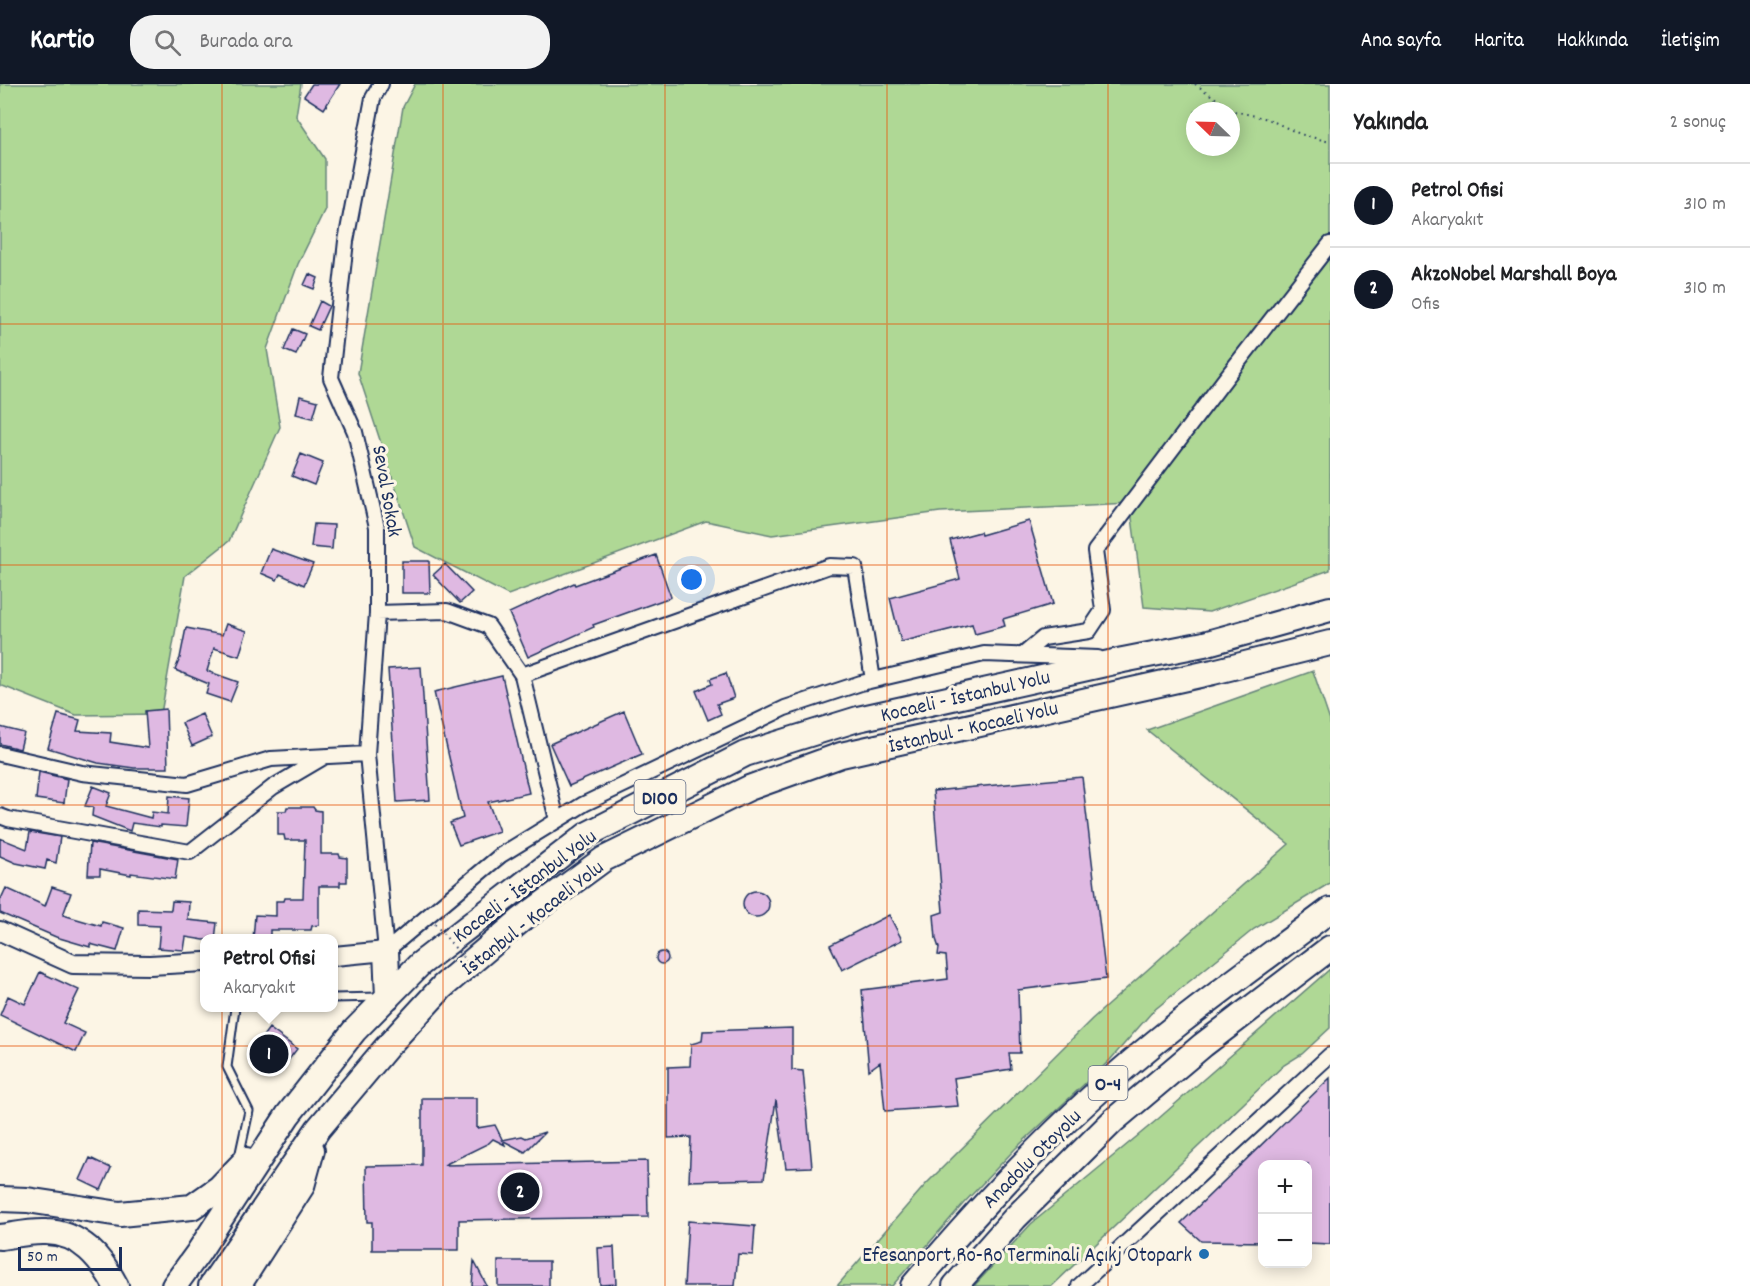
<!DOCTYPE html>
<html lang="tr">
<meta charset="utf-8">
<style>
:root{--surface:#fff;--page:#f2f2f2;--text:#202124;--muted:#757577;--line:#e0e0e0;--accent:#111827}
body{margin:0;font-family:Dekko,sans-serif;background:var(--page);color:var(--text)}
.controls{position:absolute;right:18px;bottom:18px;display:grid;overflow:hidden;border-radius:12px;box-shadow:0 3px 15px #0003}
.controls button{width:54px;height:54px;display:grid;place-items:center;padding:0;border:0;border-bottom:2px solid var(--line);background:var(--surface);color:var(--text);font:30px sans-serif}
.compass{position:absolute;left:1186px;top:18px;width:54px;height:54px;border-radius:50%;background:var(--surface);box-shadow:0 3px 15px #0003;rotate:293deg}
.scale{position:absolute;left:18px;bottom:15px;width:104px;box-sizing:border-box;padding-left:6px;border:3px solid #1b2f5e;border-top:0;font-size:16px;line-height:21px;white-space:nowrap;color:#1b2f5e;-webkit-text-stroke:4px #fcf5e5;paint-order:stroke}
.you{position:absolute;left:692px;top:496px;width:21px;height:21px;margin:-15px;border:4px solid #fff;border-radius:50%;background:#1a73e8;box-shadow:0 0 0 9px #1a73e833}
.badge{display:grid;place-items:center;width:39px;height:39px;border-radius:50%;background:var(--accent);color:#fff;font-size:20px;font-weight:700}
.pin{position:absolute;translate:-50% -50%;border:3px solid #fff;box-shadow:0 2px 6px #0006}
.popup{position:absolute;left:200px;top:850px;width:138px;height:78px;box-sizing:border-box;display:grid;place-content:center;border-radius:12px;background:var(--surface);filter:drop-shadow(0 2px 4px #0005);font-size:20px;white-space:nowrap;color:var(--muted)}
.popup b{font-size:22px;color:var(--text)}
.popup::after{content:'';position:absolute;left:50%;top:100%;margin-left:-12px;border:12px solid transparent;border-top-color:var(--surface)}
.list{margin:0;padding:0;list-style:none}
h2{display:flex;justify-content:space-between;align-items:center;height:78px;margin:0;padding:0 24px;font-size:26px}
h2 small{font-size:20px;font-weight:400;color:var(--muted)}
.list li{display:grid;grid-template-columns:39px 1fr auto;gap:18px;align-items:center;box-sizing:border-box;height:84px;padding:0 24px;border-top:2px solid var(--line)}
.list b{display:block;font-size:22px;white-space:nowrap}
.list p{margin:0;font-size:20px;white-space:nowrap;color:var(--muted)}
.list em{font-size:20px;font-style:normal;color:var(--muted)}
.icon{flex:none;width:33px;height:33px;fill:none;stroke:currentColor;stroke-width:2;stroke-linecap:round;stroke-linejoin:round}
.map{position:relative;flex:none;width:1330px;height:1202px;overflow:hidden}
header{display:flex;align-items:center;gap:36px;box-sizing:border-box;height:84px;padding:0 30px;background:var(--accent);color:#fff}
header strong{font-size:28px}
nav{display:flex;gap:33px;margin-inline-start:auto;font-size:21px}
.search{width:420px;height:54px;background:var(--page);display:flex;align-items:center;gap:15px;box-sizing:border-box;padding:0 21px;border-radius:24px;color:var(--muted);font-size:22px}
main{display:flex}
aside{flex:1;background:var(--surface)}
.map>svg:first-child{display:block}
.green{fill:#afd895;stroke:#65847a;stroke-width:1.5;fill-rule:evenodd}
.building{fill:#dfb9e2;stroke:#1b2f5e;stroke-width:1.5}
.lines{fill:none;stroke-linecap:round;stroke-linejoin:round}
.lane-casing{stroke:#1b2f5e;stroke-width:11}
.street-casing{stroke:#1b2f5e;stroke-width:18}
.secondary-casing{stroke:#1b2f5e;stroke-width:22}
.highway-casing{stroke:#1b2f5e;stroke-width:28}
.path{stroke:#1b2f5e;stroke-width:2;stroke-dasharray:1.5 4.5;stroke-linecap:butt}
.lane{stroke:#fcf5e5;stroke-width:7}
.street{stroke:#fcf5e5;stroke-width:14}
.secondary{stroke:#fcf5e5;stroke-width:18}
.highway{stroke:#fcf5e5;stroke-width:24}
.path-bridge{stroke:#1b2f5e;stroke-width:2;stroke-dasharray:1.5 4.5;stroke-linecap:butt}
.grid{fill:none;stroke:#e8590c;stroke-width:1.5;stroke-opacity:0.55}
.poi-dot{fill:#1f6fb2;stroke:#fcf5e5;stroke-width:2}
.labels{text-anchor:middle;stroke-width:6;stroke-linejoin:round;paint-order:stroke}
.shield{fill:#fcf5e5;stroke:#5e6a86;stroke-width:1.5}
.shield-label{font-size:20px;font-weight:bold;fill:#1b2f5e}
.street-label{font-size:21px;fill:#1b2f5e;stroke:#fcf5e5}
.poi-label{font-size:21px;fill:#1b2f5e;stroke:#fcf5e5;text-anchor:end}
</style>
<header>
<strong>Kartio</strong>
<div class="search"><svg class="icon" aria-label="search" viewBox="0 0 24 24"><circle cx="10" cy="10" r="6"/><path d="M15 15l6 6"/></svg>Burada ara</div>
<nav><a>Ana sayfa</a><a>Harita</a><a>Hakkında</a><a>İletişim</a></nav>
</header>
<main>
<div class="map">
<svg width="1330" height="1202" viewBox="0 0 1330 1202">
<rect width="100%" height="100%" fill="#fcf5e5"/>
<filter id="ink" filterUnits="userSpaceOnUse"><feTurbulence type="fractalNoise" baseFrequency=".0167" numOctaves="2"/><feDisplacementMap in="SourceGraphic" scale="12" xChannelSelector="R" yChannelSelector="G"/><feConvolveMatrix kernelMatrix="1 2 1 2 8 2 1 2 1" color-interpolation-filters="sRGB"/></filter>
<g filter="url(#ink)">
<path class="green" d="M0 0H301L296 32 325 75V125L298 180 267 265 280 343 229 457 185 492 161 630 76 631 0 601Z
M415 0H1330V486L1209 528 1144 523 1130 419 940 428 772 451 706 437 508 511 415 463 358 289 403 23ZM1195 27H1231V63H1195Z
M1313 587 1330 637V799L1254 845 1153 927 1110 976 1015 1065 963 1120 892 1202H837L926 1100 1092 935 1289 760 1147 646Z
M1330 885V944L1302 970 1284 981 1052 1202H974L1031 1140 1158 1035Z"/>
<path class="building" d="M312 0H340L324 25 304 12Z
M309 190 318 194 314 205 304 201Z
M320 217 329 222 318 246 309 242Z
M293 245 305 250 296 271 284 266Z
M300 312 318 317 313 334 296 330Z
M301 370 323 379 314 401 292 392Z
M1029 437 1053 520 1003 535 1005 542 975 550 972 540 901 558 890 514 960 495 950 456 980 448 981 451Z
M314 440 334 441 332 465 311 463Z
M271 465 313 480 304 501 280 490 277 496 261 489Z
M656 471 671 513 593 541 594 543 528 573 509 529 574 499 575 501Z
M402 477H429L430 509H402Z
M445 480 472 508 460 519 433 491Z
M226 540 247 547 239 572 214 564 207 587 238 598 230 618 206 610 209 600 175 586 180 574 186 544 222 551Z
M421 583 430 716 397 718 388 585Z
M726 589 734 614 717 620 721 630 708 636 696 607 712 600 710 595Z
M502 592 529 709 488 718 499 747 459 761 450 739 463 734 434 608Z
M166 625 168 684H134L98 679 48 664 58 630 80 636 77 647 111 649 110 658 148 664 145 627Z
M624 627 642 670 569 702 550 660Z
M202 630 212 653 192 662 182 639Z
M0 643 24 649 20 665 0 660Z
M39 688 67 695 64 719 36 715Z
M1082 693 1106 895 1018 906 1020 969H1009L1011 985 954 994 958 1022 885 1027 880 978 869 986 862 906 948 895 946 872 938 871 939 864 936 855 934 831 943 828 933 707Z
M93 702 111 709 106 722 151 734 152 728 168 730 169 712 189 714 186 743 161 741V743L132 739 130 747 92 732 93 723 85 722Z
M287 723H313L315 726 321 727V770H339L340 773 347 774V798H340V802H319V841L312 842 311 846H270V855H253L255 831 276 832V817H284L285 814H303L305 756H285L284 751H278V727H286Z
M30 748 60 753 56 779 47 776 45 785 16 779 0 772V754L27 765Z
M90 759 178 775 175 795 131 789V791L100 785V791H88Z
M52 803 71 809 63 831 101 842 102 838 124 844 117 867 90 860V863L56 853 0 829V817L6 804 45 822Z
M743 820a13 13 0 1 1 26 0a13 13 0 1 1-26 0Z
M172 817 189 818 188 836 217 839 215 855 204 856 186 853 184 866 158 864 160 842 138 841V825L171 826Z
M889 831 902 856 842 886 830 861Z
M656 874a6 6 0 1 1 12 0a6 6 0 1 1-12 0Z
M40 888 79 906 63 939 85 949 76 968 0 931 8 912 25 920Z
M269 944 297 965 280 987 252 967Z
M792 944V986L803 987 812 1083 786 1084 776 1016 764 1095 689 1097 691 1053 668 1054V983L690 982 691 960 702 957 703 947Z
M1330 994V1160L1308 1159V1080H1263V1158L1201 1157 1181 1139Z
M422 1014H477V1044L495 1041 505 1061 493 1055 489 1059 444 1081 647 1077 648 1133 459 1136V1166H372V1138H367L366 1082 422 1081Z
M545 1048 525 1068 502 1056 522 1052 526 1054Z
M90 1074 111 1084 101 1106 80 1096Z
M688 1137 755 1142 753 1171 738 1170 735 1202H684Z
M614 1163 616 1200 600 1201 598 1164Z
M474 1177 487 1202H472Z
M498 1177H549V1202H498Z"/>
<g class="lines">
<defs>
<path id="lane" d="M334 914 380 913
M235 924 227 983 249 1027 239 1073"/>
<path id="street" d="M381 0 373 14 346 157 331 294 355 348 377 443V529L367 670 386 867
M377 529 447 527 488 542 522 591 557 736
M1024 570 1043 554 1089 547 1103 526 1095 467 1225 295 1330 160
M522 591 829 482 855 483 873 596
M0 670 82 689 187 700 271 675 367 670
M0 732 8 735 190 768 273 703 324 673
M386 867 501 771 584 720 785 624 861 599 984 570 1098 574
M1079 1202 1330 971"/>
<path id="secondary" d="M0 847 73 880 150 881 204 878
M334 872 386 867"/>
<path id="highway" d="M386 867 388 913
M0 1115 27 1116 120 1130 192 1123 219 1104 246 1076
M0 1153C15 1151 31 1147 46 1148 81 1149 101 1174 116 1202
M174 1202 198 1169 288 1031 354 947 420 880 588 750 745 670 858 635 1123 576 1204 560 1330 525
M211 1202 318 1045 386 964 442 903 521 836 604 775 749 704 841 671 1213 588 1330 559
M238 1202 302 1102 312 1066
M913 1202C969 1136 1027 1072 1091 1014 1165 945 1249 887 1330 826
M955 1202 1015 1134 1114 1036 1203 961 1330 864"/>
</defs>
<use href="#lane" class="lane-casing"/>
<use href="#street" class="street-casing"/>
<use href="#secondary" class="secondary-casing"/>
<use href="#highway" class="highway-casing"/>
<path class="path" d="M1195 0 1234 27 1268 35 1300 50 1330 58"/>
<use href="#lane" class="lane"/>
<use href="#street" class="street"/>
<use href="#secondary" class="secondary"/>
<use href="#highway" class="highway"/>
<path class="path-bridge" d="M435 840 481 895"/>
</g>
</g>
<path class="grid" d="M222 0V1202M443 0V1202M665 0V1202M887 0V1202M1108 0V1202M0 240H1330M0 481H1330M0 721H1330M0 962H1330"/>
<circle class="poi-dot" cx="1204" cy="1170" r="6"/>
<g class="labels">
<g class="shield">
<rect x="634.5" y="696" width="51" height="34" rx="4.5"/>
<rect x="1088.5" y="982" width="39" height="34" rx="4.5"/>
</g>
<g class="shield-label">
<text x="660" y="720">D100</text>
<text x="1108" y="1006">O-4</text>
</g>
<g class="street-label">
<text transform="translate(388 407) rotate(80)" y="7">Seval Sokak</text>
<text transform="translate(965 611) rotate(-13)" y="7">Kocaeli - İstanbul Yolu</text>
<text transform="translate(973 642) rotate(-13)" y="7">İstanbul - Kocaeli Yolu</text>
<text transform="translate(524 801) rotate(-37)" y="7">Kocaeli - İstanbul Yolu</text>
<text transform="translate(532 833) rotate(-38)" y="7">İstanbul - Kocaeli Yolu</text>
<text transform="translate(1031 1074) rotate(-45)" y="7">Anadolu Otoyolu</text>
</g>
<g class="poi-label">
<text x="1192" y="1177">Efesanport Ro-Ro Terminali Açıkj Otopark</text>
</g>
</g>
</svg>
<div class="controls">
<button>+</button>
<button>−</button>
</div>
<svg class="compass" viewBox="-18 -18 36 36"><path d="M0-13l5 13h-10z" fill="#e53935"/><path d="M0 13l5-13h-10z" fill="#757577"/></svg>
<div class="scale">50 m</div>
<div class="you"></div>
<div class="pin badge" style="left:269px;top:970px">1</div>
<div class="popup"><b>Petrol Ofisi</b>Akaryakıt</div>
<div class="pin badge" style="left:520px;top:1108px">2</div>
</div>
<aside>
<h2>Yakında<small>2 sonuç</small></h2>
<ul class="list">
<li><span class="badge">1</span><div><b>Petrol Ofisi</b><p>Akaryakıt</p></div><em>310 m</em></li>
<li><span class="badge">2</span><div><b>AkzoNobel Marshall Boya</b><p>Ofis</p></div><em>310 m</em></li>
</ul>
</aside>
</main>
